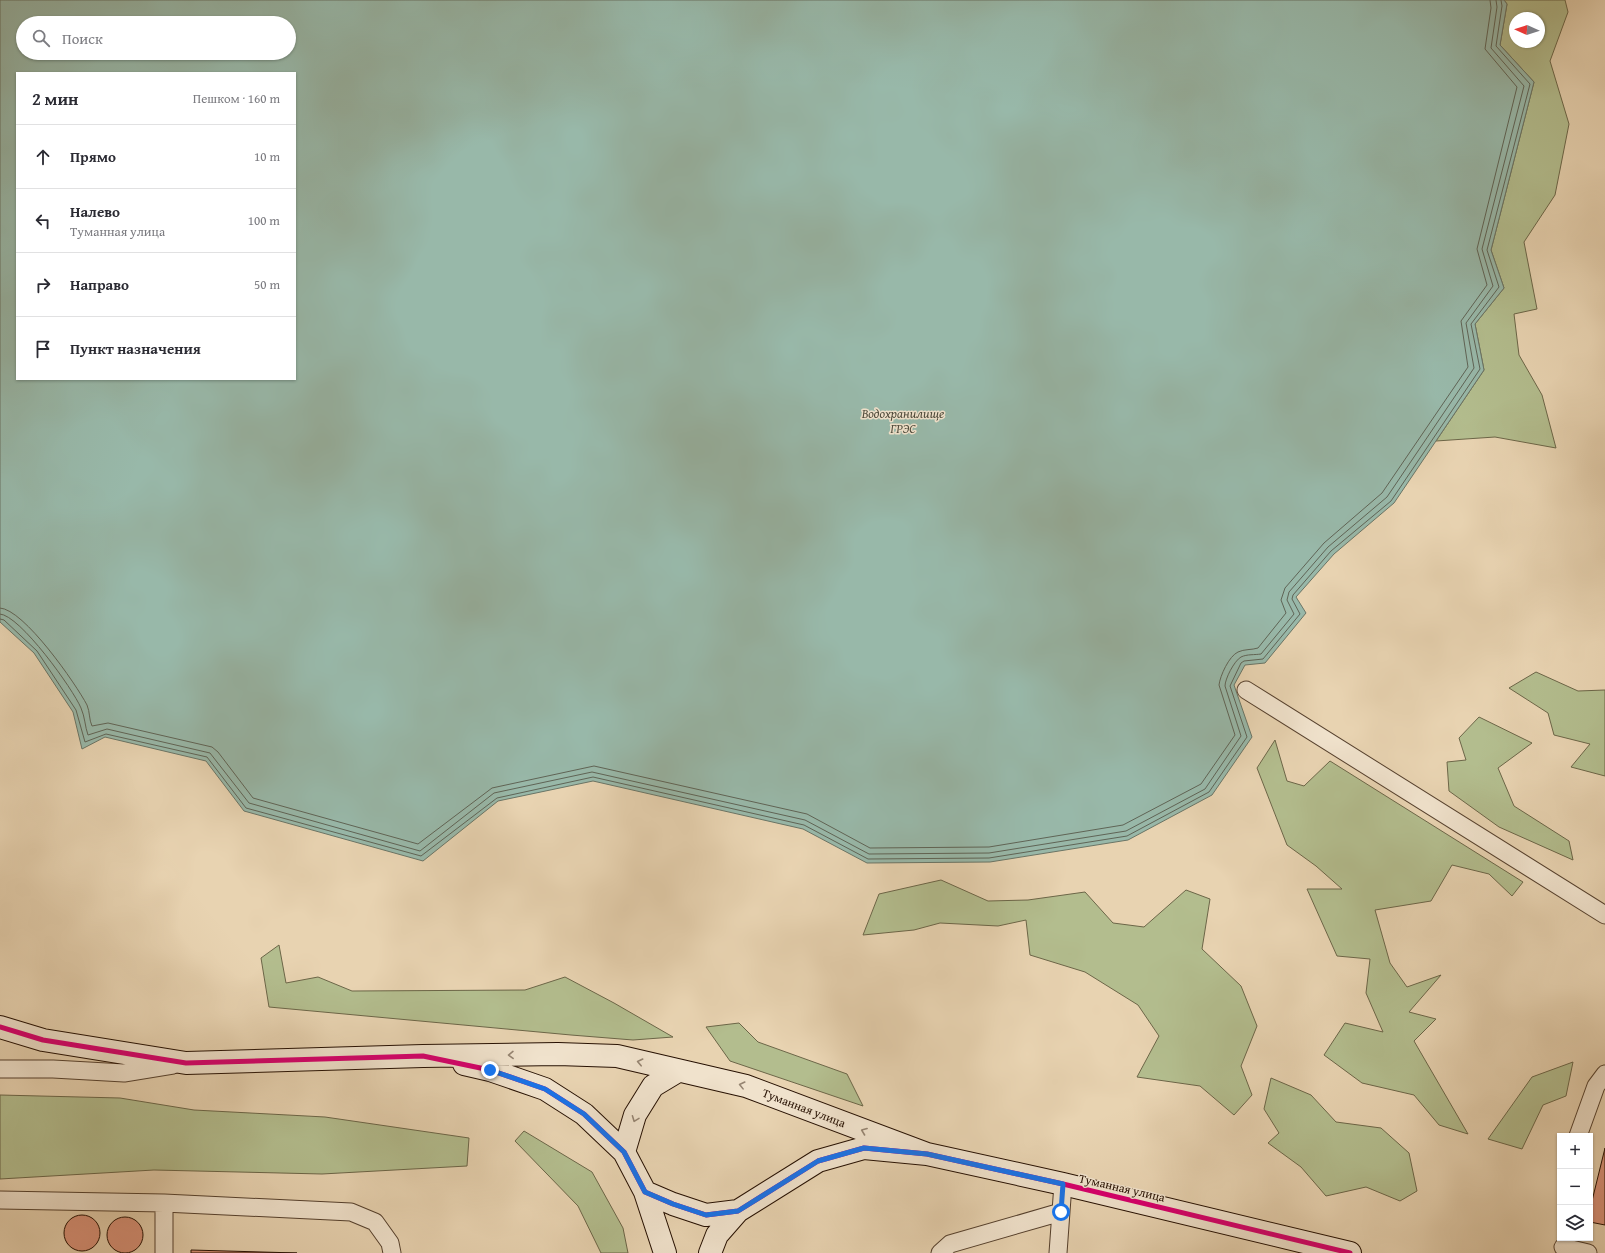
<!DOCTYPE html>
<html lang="ru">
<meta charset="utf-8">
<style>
:root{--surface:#fff;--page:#f2f2f3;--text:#2b2b33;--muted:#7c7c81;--line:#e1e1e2}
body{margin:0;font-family:"Gentium Book Plus",serif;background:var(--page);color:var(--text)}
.controls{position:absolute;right:12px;bottom:12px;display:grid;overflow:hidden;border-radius:0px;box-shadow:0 1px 3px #0004}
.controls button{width:36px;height:36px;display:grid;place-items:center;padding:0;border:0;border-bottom:1px solid var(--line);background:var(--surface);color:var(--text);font:20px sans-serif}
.compass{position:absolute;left:1509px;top:12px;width:36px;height:36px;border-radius:50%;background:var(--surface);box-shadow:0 1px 3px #0004;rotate:273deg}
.stop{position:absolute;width:12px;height:12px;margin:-9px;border:3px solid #1a73e8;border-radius:50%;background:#fff}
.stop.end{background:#1a73e8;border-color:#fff;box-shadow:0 1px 4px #0008}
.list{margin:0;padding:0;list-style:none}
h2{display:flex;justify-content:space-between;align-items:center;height:52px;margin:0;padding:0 16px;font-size:17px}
h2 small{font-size:13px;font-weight:400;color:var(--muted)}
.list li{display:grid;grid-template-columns:26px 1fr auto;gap:12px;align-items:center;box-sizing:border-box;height:64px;padding:0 16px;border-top:1px solid var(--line)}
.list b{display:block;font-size:15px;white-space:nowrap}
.list p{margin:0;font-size:13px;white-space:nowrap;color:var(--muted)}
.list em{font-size:13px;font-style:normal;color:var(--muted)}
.icon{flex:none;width:22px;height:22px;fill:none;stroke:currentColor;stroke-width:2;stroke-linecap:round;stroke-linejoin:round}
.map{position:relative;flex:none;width:1605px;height:1253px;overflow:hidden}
.search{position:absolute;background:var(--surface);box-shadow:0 1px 3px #0004;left:16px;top:16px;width:280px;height:44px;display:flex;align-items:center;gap:10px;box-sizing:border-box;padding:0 14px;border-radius:22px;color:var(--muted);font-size:15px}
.panel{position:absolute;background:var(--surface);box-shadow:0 1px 3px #0004;left:16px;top:72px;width:280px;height:308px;border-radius:0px}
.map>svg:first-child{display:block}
.green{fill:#b3bd8e;stroke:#6c6648;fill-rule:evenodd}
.water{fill:#98b8a9;stroke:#6a7566;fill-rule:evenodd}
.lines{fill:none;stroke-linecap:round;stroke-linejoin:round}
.shore{stroke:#5f6456;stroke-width:1}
.building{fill:#db937a;stroke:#261002}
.lane-casing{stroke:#56412e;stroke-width:19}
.secondary-casing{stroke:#261002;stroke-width:24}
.lane{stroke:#f0e2cc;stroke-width:17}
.secondary{stroke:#f0e2cc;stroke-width:22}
.cycleway-casing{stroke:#f0e2cc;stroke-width:8}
.cycleway{stroke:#d6006c;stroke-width:5}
.oneway{stroke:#958471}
.route{stroke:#1a73e8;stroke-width:5}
.labels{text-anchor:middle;stroke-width:3;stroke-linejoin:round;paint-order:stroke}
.street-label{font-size:12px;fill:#261002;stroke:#f0e2cc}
.water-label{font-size:13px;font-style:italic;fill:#4e4b3c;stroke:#f0e2cc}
</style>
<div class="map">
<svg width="1605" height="1253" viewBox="0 0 1605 1253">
<rect width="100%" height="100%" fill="#e8d3b1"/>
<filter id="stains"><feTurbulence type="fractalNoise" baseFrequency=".005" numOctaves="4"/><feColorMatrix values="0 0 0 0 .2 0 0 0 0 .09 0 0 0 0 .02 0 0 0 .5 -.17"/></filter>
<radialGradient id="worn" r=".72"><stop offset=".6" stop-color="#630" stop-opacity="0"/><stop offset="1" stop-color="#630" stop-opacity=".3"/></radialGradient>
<path class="green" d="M1504 0H1565L1568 12 1550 61 1569 124 1555 195 1524 242 1537 309 1514 314 1519 355 1542 395 1556 448 1495 437 1436 441 1484 370 1475 324 1504 288 1491 250 1534 82 1500 45 1507 4ZM1515 18H1539V42H1515Z
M1536 672 1578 691 1605 690V776L1571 767 1590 744 1554 735 1548 713 1509 688Z
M1479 717 1532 743 1498 768 1514 806 1569 841 1573 860 1499 827 1449 791 1447 762 1466 760 1459 738Z
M1275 740 1287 781 1304 786 1330 761 1523 882 1512 896 1489 874 1452 865 1431 901 1375 910 1390 963 1407 987 1441 975 1409 1012 1436 1019 1414 1041 1468 1134 1439 1125 1414 1095 1362 1083 1324 1055 1345 1023 1383 1032 1366 993 1370 959 1337 956 1307 889H1342L1316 866 1287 845 1257 768Z
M941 880 988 901 1028 900 1085 892 1113 923 1144 927 1186 890 1210 899 1202 949 1241 986 1257 1026 1241 1066 1252 1095 1234 1115 1200 1086 1137 1077 1159 1036 1138 1005 1085 972 1030 955 1026 920 998 926 940 923 914 930 863 935 879 894Z
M279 945 286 983 318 977 352 991 525 990 565 977 614 1003 673 1037 633 1040 571 1035 269 1007 261 958Z
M739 1023 758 1042 847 1074 863 1106 730 1061 706 1027Z
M1573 1062 1566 1096 1543 1105 1522 1149 1488 1139 1532 1077Z
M1271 1078 1311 1095 1336 1122 1381 1128 1409 1153 1417 1191 1400 1201 1366 1187 1326 1196 1301 1167 1268 1143 1279 1133 1264 1109Z
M0 1095 120 1098 194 1110 325 1117 469 1138 467 1166 322 1174 154 1170 0 1179Z
M524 1131 592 1172 623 1228 628 1253H601L578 1206 515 1141Z"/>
<path class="water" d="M0 0H1504L1507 4 1500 45 1534 82 1491 250 1504 288 1475 324 1484 370 1394 503 1334 554 1296 597 1306 613 1265 663 1245 665 1234 685 1252 737 1212 795 1128 840 990 862 867 863 803 829 593 781 498 801 423 861 244 811 206 761 105 737 82 749 73 712 34 653 0 622ZM23 23H289V53H23ZM17 73H295V379H17Z"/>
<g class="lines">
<path class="shore" d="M0 608C24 609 76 684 87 705 90 712 89 720 92 726L108 723 212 747 218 752 253 798 418 844 492 788 594 766 807 814 870 848 989 847 1123 825 1201 784 1235 735 1219 685C1220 676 1229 656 1238 652 1244 649 1252 650 1258 648L1286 613 1281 600 1285 588 1324 543 1382 493 1468 367 1461 321 1487 285 1477 249 1517 87 1485 49 1491 8 1490 0
M0 614C20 615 73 689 81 708 85 717 85 727 88 735L107 729 210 753 249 803 420 851 494 793 592 772 805 820 869 854 989 853 1126 831 1205 789 1241 736 1225 686C1225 679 1234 661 1241 657 1247 654 1255 655 1261 654L1294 614 1287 600 1289 592 1328 547 1387 497 1474 368 1466 323 1493 286 1482 249 1524 86 1491 48 1497 7 1496 0
M0 619 4 620 37 651 76 710 85 742 106 734 207 757 246 808 421 856 497 798 593 777 804 825 868 859 989 858 1127 836 1209 792 1247 737 1230 686 1241 663 1244 661 1263 659 1300 614 1292 599 1293 595 1331 551 1391 501 1480 369 1471 324 1499 287 1487 250 1530 84 1496 46 1502 6 1501 0"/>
</g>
<path class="building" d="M1605 1148V1225L1590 1222V1209Z
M64 1233a18 18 0 1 1 36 0a18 18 0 1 1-36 0Z
M107 1235a18 18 0 1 1 36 0a18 18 0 1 1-36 0Z
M191 1250 297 1253H191Z"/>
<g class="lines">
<defs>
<path id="lane" d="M1246 690 1605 915
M0 1069H53L124 1073 173 1065
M1578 1136 1596 1086 1605 1074
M0 1200 164 1203 351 1212 375 1222 390 1243 392 1253
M1563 1247 1588 1253
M164 1253V1203
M940 1253 950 1244 1061 1212
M1058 1253 1063 1184"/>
<path id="secondary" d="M0 1027 43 1040 186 1063 423 1056 558 1054 617 1056 746 1086 927 1154
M464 1064 490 1070 545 1089 584 1114 624 1152 645 1192 665 1253
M624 1152 635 1115 653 1086 678 1071
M645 1192 673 1204 706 1215 738 1211 818 1161 864 1148 927 1154 1063 1184 1350 1253
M710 1253 717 1235 738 1211"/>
</defs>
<use href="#lane" class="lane-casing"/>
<use href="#secondary" class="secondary-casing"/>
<use href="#lane" class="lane"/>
<use href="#secondary" class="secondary"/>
<defs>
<path id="cycleway" d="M0 1027 43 1040 186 1063 423 1056 490 1070 545 1089 584 1114 624 1152 645 1192 673 1204 706 1215 738 1211 818 1161 864 1148 927 1154 1063 1184 1350 1253"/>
</defs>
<use href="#cycleway" class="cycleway-casing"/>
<use href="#cycleway" class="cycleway"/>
</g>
<defs><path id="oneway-chevron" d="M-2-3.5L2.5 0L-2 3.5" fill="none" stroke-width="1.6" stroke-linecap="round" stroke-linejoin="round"/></defs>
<g class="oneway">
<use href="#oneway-chevron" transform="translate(511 1055) rotate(179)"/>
<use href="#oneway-chevron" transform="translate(640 1062) rotate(-167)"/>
<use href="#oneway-chevron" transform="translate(742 1085) rotate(-166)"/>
<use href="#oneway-chevron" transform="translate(635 1119) rotate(111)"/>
<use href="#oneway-chevron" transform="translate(864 1131) rotate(-159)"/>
</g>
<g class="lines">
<path class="route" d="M490 1070 545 1089 584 1114 624 1152 645 1192 673 1204 706 1215 738 1211 818 1161 864 1148 927 1154 1063 1184 1061 1212"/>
</g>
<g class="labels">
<g class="street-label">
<text transform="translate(804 1108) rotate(21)" y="4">Туманная улица</text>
<text transform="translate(1122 1188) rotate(13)" y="4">Туманная улица</text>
</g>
<g class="water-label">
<text x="903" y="418">Водохранилище<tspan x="903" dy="15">ГРЭС</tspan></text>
</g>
</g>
<rect width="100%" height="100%" filter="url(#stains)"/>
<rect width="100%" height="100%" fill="url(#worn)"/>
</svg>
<div class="controls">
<button>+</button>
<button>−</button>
<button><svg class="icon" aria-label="layers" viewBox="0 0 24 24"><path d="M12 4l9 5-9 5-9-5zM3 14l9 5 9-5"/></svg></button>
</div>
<svg class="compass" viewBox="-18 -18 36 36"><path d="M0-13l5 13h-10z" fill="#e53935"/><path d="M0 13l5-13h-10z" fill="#7c7c81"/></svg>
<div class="stop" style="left:1061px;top:1212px"></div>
<div class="stop end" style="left:490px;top:1070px"></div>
<div class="search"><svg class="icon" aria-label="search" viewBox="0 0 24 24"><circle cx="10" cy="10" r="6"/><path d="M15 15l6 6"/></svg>Поиск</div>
<section class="panel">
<h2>2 мин<small>Пешком · 160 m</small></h2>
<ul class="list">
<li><svg class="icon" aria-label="ahead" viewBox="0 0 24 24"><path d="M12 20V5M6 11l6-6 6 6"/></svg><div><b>Прямо</b></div><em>10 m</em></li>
<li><svg class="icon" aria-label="left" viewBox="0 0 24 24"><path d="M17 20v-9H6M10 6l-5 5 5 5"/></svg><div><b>Налево</b><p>Туманная улица</p></div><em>100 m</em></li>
<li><svg class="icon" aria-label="right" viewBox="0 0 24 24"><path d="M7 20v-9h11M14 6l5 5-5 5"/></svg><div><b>Направо</b></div><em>50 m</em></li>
<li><svg class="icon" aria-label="arrive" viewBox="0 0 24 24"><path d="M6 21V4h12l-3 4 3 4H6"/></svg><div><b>Пункт назначения</b></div></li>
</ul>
</section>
</div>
